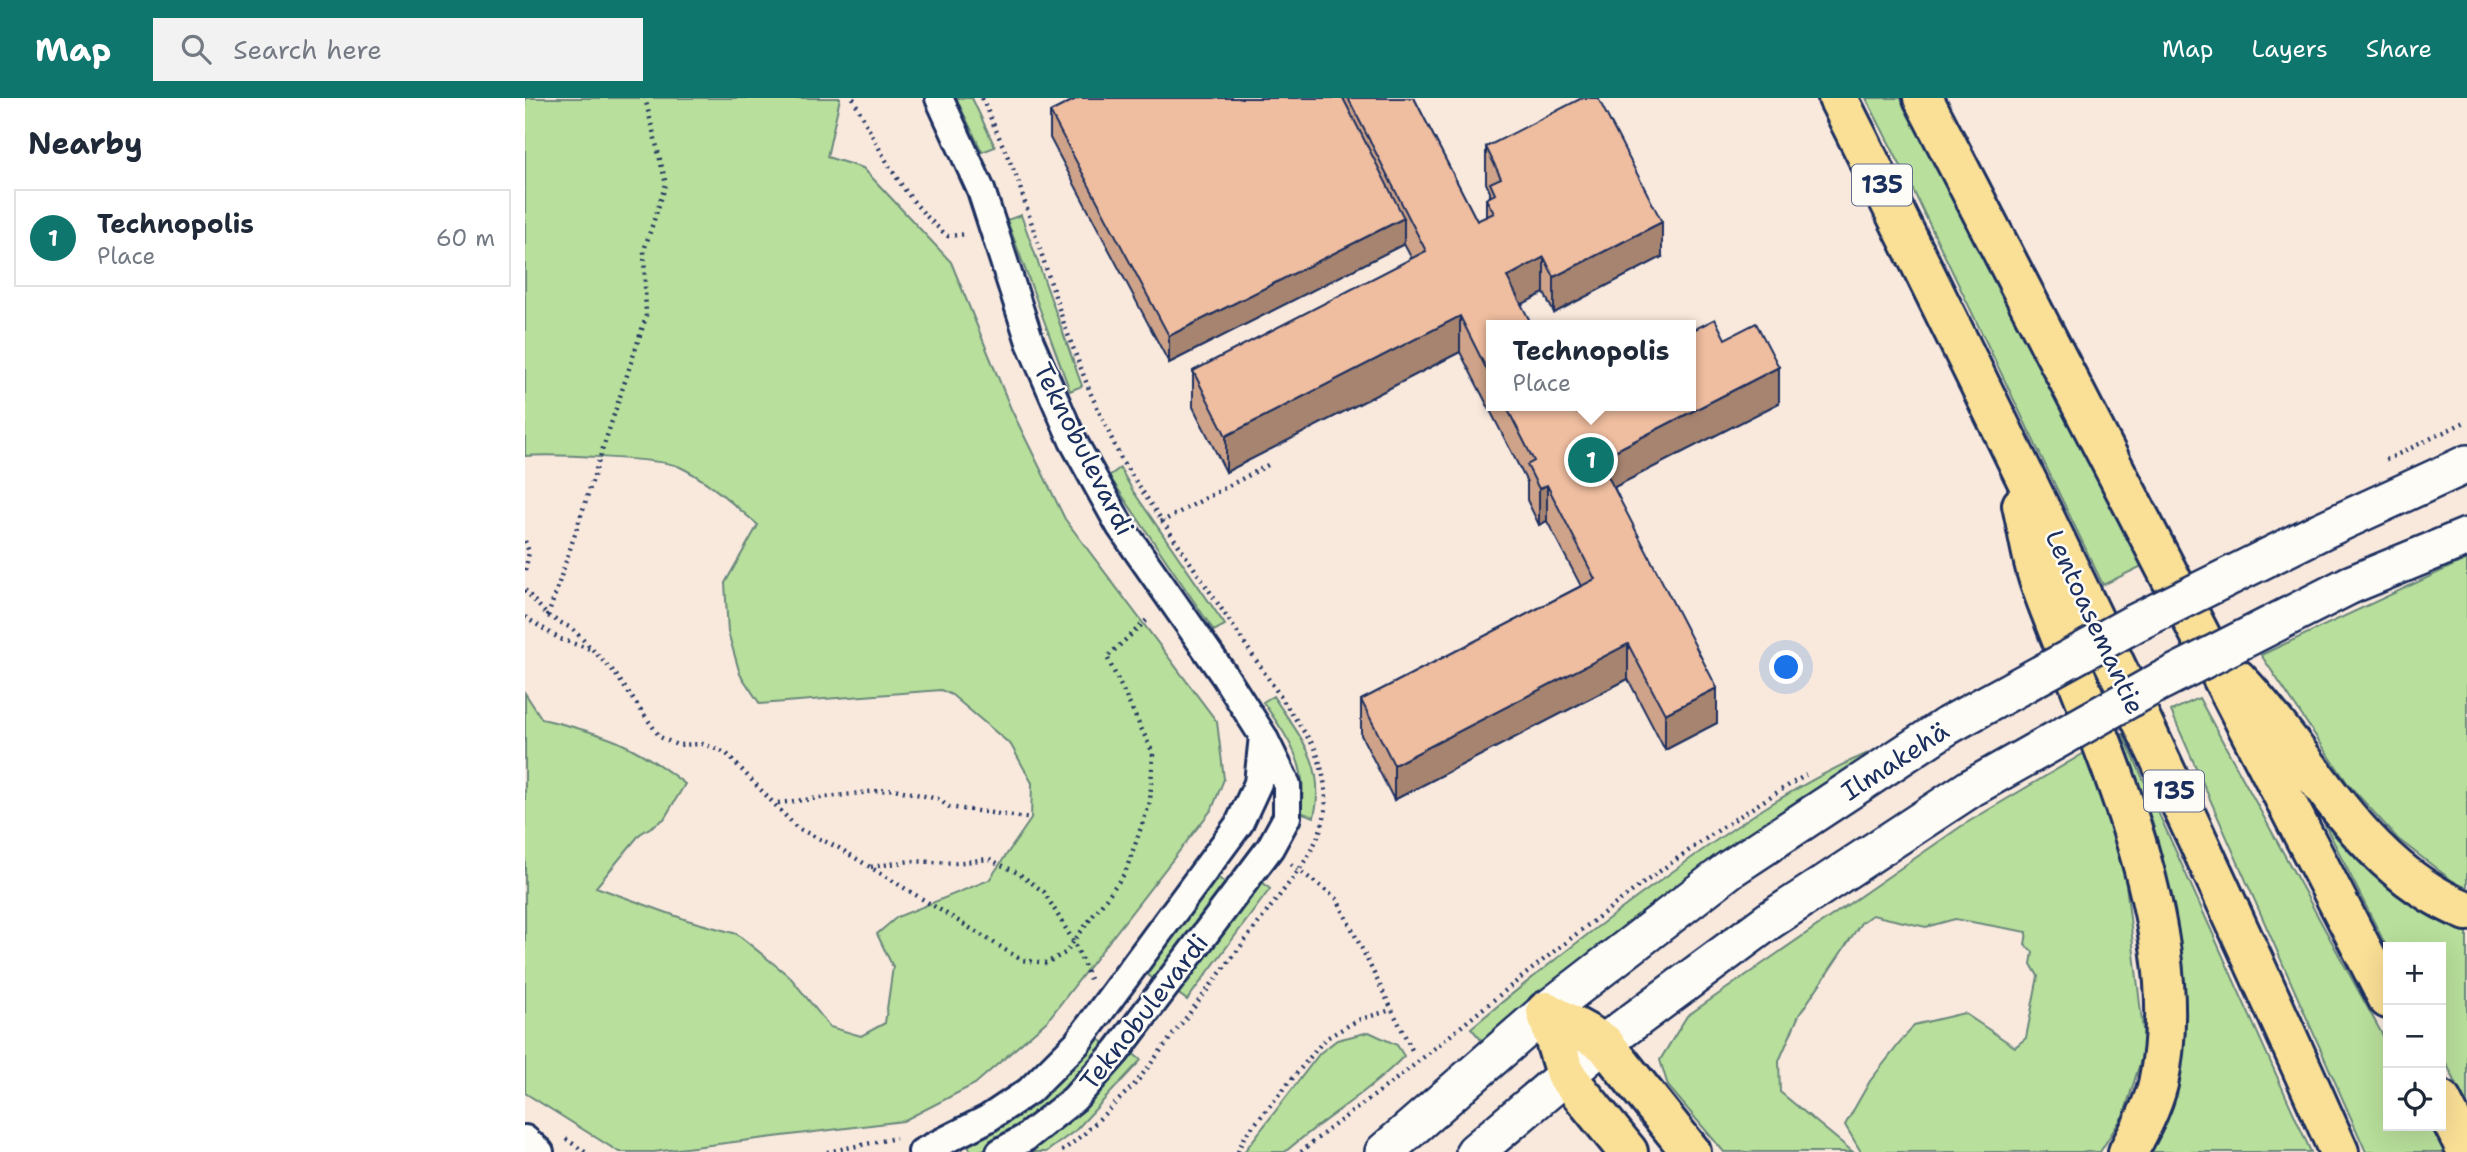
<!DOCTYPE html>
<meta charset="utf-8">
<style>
:root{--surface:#fff;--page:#f2f2f3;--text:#1f2937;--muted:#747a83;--line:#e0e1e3;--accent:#0f766e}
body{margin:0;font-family:"Shantell Sans",sans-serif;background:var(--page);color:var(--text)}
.controls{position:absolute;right:21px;bottom:21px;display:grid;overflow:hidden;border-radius:0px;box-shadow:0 7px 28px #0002}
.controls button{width:63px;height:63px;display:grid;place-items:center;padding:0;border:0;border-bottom:2px solid var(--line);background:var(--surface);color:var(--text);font:35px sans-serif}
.you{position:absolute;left:1262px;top:570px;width:24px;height:24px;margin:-18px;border:5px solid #fff;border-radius:50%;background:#1a73e8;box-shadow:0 0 0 10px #1a73e833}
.badge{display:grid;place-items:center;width:46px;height:46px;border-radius:50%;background:var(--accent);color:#fff;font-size:23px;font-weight:700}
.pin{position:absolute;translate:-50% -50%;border:4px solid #fff;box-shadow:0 2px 7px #0006}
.popup{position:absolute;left:961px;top:222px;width:210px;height:91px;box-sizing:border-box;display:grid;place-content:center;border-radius:0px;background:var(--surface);filter:drop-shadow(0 2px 5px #0005);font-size:23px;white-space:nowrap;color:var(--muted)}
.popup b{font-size:26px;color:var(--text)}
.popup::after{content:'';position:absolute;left:50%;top:100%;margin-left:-14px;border:14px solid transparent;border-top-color:var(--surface)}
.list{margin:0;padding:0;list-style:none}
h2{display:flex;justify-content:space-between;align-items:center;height:91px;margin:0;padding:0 28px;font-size:30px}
h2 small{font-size:23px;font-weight:400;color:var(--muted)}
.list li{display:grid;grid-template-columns:46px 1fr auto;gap:21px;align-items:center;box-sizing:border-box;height:98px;margin:0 14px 14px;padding:0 14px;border:2px solid var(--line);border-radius:0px}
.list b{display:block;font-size:26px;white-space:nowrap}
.list p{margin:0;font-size:23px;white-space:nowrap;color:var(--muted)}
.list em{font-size:23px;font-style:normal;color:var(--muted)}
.icon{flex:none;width:38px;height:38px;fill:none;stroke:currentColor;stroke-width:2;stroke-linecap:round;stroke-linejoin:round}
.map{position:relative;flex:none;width:1942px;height:1054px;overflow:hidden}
header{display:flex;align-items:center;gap:42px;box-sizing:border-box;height:98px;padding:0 35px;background:var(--accent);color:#fff}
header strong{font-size:33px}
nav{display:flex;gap:38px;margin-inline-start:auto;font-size:24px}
.search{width:490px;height:63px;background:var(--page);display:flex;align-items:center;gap:18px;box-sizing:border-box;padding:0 24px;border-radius:0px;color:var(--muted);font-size:26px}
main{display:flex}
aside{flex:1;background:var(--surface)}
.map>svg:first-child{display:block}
.green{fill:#b8df9b;stroke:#6a877c;stroke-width:2}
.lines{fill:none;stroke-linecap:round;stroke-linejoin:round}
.street-casing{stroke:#1b2f5e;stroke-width:32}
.secondary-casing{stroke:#1b2f5e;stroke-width:42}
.highway-casing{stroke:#1b2f5e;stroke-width:44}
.path{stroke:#1b2f5e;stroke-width:4.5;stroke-dasharray:2 5;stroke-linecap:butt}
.street{stroke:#fdfcf7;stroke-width:26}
.secondary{stroke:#fdfcf7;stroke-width:37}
.highway{stroke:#fadf96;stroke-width:38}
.secondary-bridge-casing{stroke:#1b2f5e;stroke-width:42;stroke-linecap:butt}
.secondary-bridge{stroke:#fdfcf7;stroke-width:37}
.wall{fill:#cea389;stroke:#1b2f5e;stroke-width:2}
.shaded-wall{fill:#a7846f;stroke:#1b2f5e;stroke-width:2}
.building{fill:#efbd9f;stroke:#1b2f5e;stroke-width:2}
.labels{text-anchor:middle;stroke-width:5;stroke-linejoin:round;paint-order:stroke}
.shield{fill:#fdfcf7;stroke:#5f6c8c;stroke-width:2}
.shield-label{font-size:24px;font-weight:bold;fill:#1b2f5e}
.street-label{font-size:26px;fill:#1b2f5e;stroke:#fdfcf7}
</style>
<header>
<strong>Map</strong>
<div class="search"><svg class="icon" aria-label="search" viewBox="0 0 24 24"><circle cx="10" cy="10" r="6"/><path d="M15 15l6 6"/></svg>Search here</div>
<nav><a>Map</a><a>Layers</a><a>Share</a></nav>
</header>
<main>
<aside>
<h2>Nearby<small></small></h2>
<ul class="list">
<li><span class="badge">1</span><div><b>Technopolis</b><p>Place</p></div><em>60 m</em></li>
</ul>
</aside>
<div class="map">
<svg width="1942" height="1054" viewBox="0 0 1942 1054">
<rect width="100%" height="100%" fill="#f9e9dd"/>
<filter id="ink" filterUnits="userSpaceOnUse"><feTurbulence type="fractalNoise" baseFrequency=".0143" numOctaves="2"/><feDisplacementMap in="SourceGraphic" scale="14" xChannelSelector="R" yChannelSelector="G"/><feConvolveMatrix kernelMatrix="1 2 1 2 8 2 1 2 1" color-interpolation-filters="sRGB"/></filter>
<g filter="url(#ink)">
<path class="green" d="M0 0H315L302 59 338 70 426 164 486 311 540 421 692 624 699 681 687 711 522 923 450 986 378 1023 129 1054H94L0 995V595L17 621C80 636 108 645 160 686L139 721 115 736 71 789 162 822 212 836 265 879 305 929 336 938 360 925 368 869 352 836 372 819 464 782 506 721 507 685 486 647 427 597 416 592 235 606 215 576 203 534 200 485 233 427C208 406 184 383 155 369 138 360 24 356 0 358Z
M431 0H447L470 49 457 54Z
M1341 0H1376L1617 468 1578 487 1389 94Z
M496 117 557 288 545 293 482 122Z
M595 370 608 393 700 527 689 533 584 378Z
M1942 461V794L1873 741 1823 686 1736 557Z
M748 598C775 639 802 667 789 719L775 714C786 669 762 639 738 604Z
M1674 600 1863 947V1028H1906L1920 1054H1841L1646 613Z
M1598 636 1786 1054H1620L1650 987 1590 641Z
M1561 654 1599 769 1620 949 1599 1016 1575 1054H1336L1320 1027 1345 983 1389 927 1439 915 1490 949 1501 940 1513 878 1506 866 1508 854 1500 847 1502 834 1430 821 1401 829 1347 817 1336 825 1274 917 1254 963 1255 994 1328 1054H1199L1143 988 1135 962 1162 918 1438 727Z
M1341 656 1339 661 1116 814 957 943 946 930C1014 873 1082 820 1154 769 1213 726 1273 685 1341 656Z
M1787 701 1942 829V1007L1916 955V849L1863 852Z
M691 778 701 786 630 882 619 874Z
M735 782 745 791 662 902 651 894Z
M844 934 872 947 879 958C843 995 799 1020 760 1054H719L795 955 812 942Z
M569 938 581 946C561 973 480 1054 447 1054L441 1045Z
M606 954 616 962 551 1032 521 1054H498Z"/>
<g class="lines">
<defs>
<path id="street" d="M414 0 456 92 505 244 548 343 595 428 699 577 738 638 762 687V719L745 750 591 954 549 1001 500 1040 475 1054
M0 1041 15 1054
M397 1054 462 1021 504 993 552 945 714 726 733 685 738 638"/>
<path id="secondary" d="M1796 433 1942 366
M1825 487 1942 439
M859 1054 1021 913 1205 771 1422 628
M950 1054 1079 945 1245 822 1446 690"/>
<path id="highway" d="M1313 0C1487 348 1657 698 1814 1054
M1398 0 1863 901
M1497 407C1503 432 1506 460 1515 485 1568 632 1668 826 1633 986 1627 1010 1615 1032 1603 1054
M1712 581C1787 659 1835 771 1942 813
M1021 913 1079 945 1166 1054
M1021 913 1040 976 1103 1054
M1916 1002 1942 1053"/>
</defs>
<use href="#street" class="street-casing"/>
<use href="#secondary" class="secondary-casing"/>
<use href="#highway" class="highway-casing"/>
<path class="path" d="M328 0C354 51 378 102 423 138L442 136
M457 0 492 80 539 226 565 294 597 363 790 650C808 702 804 727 774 772L611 985 560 1035 536 1054
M1861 362 1942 323
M636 424 743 367
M0 443 4 454 0 474
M0 492 23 518 48 531 89 574 135 639 152 647 178 646 201 655 272 730 314 750 497 862 521 865 540 855 600 775 625 704 628 655 582 559 625 519
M23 518 121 219 119 152 141 86 120 0
M0 519 35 541 65 551
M253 705 369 691 413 701 424 709 502 720
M766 766 812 801 887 952
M346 769 385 763 430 765 464 761 493 775 519 794 549 844 565 881
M41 1041 60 1054
M302 1054 371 1040
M713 1054 719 1039 800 941 833 922 866 912
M776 1054C812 1023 852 997 889 967 1015 864 1141 759 1281 677"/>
<use href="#street" class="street"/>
<use href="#secondary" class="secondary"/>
<use href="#highway" class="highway"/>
<defs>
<path id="secondary-bridge" d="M1422 628 1608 526 1796 433
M1446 690 1634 584 1825 487"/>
</defs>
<use href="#secondary-bridge" class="secondary-bridge-casing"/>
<use href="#secondary-bridge" class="secondary-bridge"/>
</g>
<path class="wall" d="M553 0H889L952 123 961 119V101L965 99V94L961 85V49L1137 159 1029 215 1019 195 996 206 966 227V308H1048L1052 315 1200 241 1254 305 1089 389 1192 625 1140 652 1103 581 869 702 836 637V602L1056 488 1022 423 1014 427 1002 402V384L935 254 701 374 668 309V273L887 161 879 146 644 265 525 40V14Z"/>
<path class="shaded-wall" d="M879 120V146L644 265V238Z
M1137 124V159L1029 215V179Z
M1019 159V195L982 214V179Z
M935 218V254L701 374V338Z
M1254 269V305L1074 397V361Z
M1022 387V423L1014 427V391Z
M1103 546V581L869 702V667Z
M1192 590V625L1140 652V616Z"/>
<path class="building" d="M553 0H818L879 120 644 238 525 14Z
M823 0H889L952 123 969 115 961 101 970 96 965 85 976 80 961 49 1057 0H1073L1137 124 1029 179 1019 159 982 179 1007 227H966V280L935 218 701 338 668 273 901 153Z
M1190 221 1200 241 1231 225 1254 269 1074 361 1192 590 1140 616 1103 546 869 667 836 602 1070 481 1022 387 1014 391 1002 367 1009 363 981 308H1048L1052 315 1067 308H1166V233Z"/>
</g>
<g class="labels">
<g class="shield">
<rect x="1327" y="66.5" width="60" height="41" rx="5"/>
<rect x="1619" y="672.5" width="60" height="41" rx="5"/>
</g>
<g class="shield-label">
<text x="1357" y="95">135</text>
<text x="1649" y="701">135</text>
</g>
<g class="street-label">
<text transform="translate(559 351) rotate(63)" y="9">Teknobulevardi</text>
<text transform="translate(1570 524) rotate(65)" y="9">Lentoasemantie</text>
<text transform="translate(1370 663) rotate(-33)" y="9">Ilmakehä</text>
<text transform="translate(619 914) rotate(-52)" y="9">Teknobulevardi</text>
</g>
</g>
</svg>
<div class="controls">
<button>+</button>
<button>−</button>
<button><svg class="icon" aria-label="locate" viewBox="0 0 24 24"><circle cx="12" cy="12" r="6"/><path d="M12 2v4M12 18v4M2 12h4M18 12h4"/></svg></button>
</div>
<div class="you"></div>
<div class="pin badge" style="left:1066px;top:362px">1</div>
<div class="popup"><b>Technopolis</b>Place</div>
</div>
</main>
